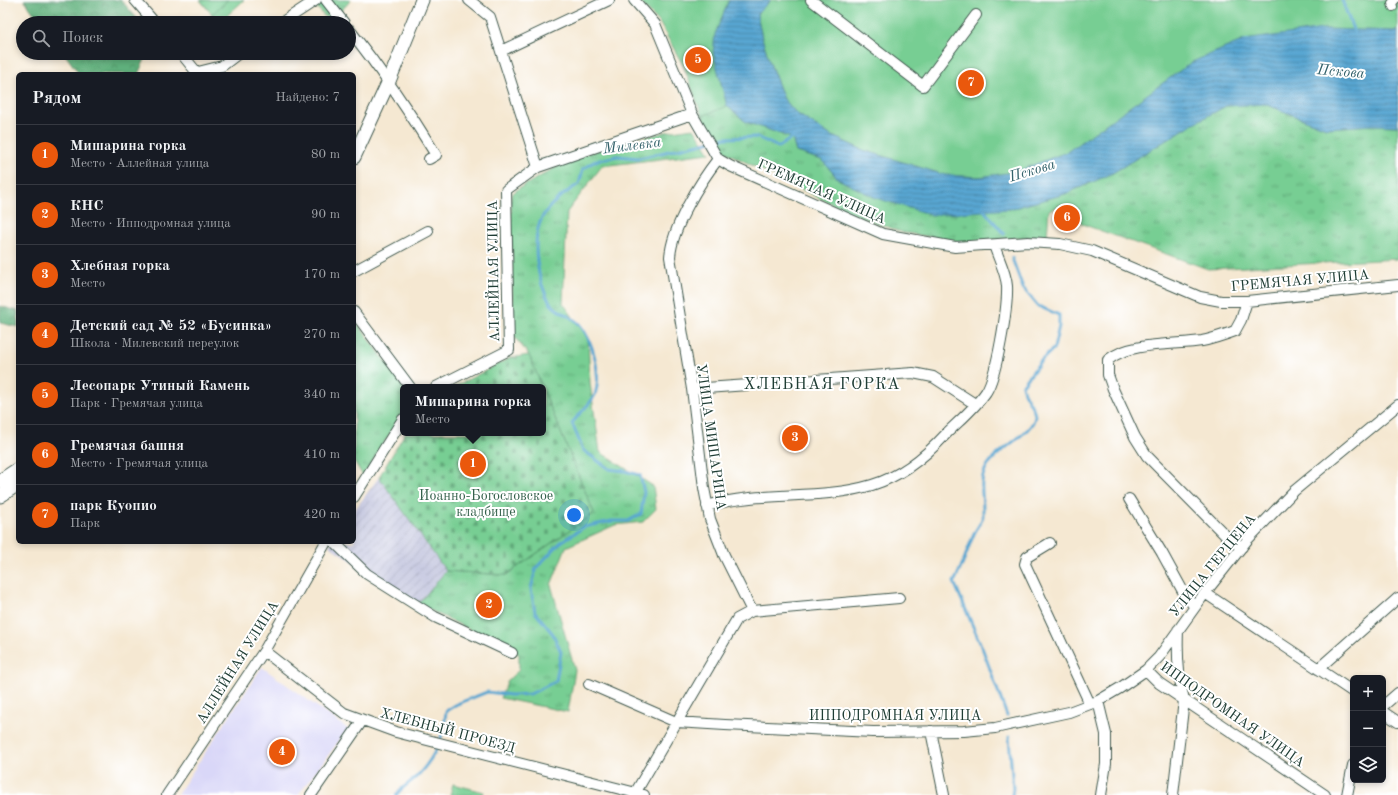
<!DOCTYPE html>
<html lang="ru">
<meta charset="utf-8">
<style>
:root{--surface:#171b24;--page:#20242c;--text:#f1f3f6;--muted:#9ea1a6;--line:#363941;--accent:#ea580c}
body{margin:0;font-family:"Old Standard TT",serif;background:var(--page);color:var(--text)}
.controls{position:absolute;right:12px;bottom:12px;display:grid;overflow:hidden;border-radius:6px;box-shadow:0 2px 6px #0003}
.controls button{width:36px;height:36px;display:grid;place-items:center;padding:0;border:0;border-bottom:1px solid var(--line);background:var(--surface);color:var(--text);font:20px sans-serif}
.you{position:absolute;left:574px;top:515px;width:14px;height:14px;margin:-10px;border:3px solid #fff;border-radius:50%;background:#1a73e8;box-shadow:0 0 0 6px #1a73e833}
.badge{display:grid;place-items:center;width:26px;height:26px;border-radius:50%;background:var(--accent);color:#fff;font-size:13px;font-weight:700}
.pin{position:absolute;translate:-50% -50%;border:2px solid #fff;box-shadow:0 1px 4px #0006}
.popup{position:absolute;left:400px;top:384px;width:146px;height:52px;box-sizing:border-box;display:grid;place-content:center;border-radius:6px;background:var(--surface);filter:drop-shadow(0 1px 3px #0005);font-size:13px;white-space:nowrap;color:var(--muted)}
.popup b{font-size:15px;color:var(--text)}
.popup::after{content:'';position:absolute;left:50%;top:100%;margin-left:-8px;border:8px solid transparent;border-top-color:var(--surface)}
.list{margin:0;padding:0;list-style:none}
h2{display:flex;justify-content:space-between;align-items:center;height:52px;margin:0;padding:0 16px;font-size:17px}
h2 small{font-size:13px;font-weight:400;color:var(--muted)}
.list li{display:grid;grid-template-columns:26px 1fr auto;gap:12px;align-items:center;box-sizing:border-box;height:60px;padding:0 16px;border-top:1px solid var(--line)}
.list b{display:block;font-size:15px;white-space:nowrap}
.list p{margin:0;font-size:13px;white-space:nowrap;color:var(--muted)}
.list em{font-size:13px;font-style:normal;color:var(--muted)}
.icon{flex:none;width:22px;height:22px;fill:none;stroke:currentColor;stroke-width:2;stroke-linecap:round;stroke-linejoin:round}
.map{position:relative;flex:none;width:1398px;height:795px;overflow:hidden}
.search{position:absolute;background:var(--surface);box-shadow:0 2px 6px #0003;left:16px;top:16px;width:340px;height:44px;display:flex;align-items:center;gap:10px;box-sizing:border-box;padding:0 14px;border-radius:22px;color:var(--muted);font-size:15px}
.panel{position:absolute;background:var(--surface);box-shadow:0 2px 6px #0003;left:16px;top:72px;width:340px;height:472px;border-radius:6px}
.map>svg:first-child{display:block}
.built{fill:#d9d7f8}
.industrial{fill:url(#industrial-furrows)}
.grass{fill:url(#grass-tufts);stroke:#4b8664}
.forest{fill:url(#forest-crowns);stroke:#407758}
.cemetery{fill:url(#cemetery-stones);stroke:#4b8664}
.green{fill:#77ce93;stroke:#4b8664}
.water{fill:url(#water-rules);stroke:#3c7282}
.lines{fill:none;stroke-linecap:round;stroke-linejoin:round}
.stream{stroke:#58a6d1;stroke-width:3}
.pedestrian-casing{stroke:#3f574c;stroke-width:10}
.minor-casing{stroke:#3f574c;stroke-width:12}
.tertiary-casing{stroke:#3f574c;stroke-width:15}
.pedestrian{stroke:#fff;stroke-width:8}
.minor{stroke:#fff;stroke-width:10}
.tertiary{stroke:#fff;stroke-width:13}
.labels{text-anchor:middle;stroke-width:4;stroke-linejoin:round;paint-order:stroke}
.street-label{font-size:14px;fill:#1f3d34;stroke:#fff}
.park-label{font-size:14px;fill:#35614c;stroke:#fff}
.water-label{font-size:15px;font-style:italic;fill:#33626b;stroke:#fff}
.quarter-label{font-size:16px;letter-spacing:1px;fill:#1f3d34;stroke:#fff}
</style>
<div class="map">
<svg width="1398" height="795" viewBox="0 0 1398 795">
<defs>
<pattern id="industrial-furrows" width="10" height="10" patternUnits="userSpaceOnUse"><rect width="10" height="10" fill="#c0c2dd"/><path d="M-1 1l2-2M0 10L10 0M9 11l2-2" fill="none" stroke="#9b9fb4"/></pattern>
<pattern id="grass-tufts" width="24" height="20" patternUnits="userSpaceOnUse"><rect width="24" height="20" fill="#77ce93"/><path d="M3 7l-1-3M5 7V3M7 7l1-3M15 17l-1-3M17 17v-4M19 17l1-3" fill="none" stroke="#61a879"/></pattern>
<pattern id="forest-crowns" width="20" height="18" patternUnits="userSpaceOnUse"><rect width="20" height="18" fill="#61b17d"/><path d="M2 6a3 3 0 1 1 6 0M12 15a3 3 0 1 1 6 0" fill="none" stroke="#4f9167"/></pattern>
<pattern id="cemetery-stones" width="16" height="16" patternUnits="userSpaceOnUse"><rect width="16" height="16" fill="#77ce93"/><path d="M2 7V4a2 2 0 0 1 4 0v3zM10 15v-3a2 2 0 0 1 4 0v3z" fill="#61a879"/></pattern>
<pattern id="water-rules" width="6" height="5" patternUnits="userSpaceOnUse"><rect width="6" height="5" fill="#58a6d1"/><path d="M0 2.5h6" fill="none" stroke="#4888aa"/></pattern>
</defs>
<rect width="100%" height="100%" fill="#fff"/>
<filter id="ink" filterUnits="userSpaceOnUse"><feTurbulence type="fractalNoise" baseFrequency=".025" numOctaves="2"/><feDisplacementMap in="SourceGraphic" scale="8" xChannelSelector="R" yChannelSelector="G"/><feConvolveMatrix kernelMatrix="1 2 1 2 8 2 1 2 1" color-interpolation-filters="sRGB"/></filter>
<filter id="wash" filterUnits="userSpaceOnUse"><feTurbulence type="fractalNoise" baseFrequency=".012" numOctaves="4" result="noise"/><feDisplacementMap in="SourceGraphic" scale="16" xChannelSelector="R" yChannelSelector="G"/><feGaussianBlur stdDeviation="0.9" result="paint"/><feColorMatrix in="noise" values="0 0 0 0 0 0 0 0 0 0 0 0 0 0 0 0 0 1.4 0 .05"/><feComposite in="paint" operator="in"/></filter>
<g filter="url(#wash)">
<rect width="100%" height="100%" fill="#f5e8d2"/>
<path class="built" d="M262 667 348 729 298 795H177Z"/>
<path class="industrial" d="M379 477 446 571 418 604 329 546 331 542H354V511Z"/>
<path class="grass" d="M200 0H244L219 23Z
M311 0H351L330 23Z
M1265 104 1326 128 1372 125 1398 126V259L1208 269 1082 224 1074 210 1063 205 1049 210 1047 236 961 242 901 232 850 213 717 148 702 116 727 106 746 122 792 138 796 152 822 160 838 179 876 198 1010 209 1065 194 1111 174 1191 125 1226 106Z
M694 128 710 153 602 166 567 212 563 303 588 338 590 383 600 452 653 486 656 509 643 522 615 525 566 547 551 585 575 670 568 712 500 698 508 680 519 670V654L418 604 446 571 506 575 594 513 529 355 513 335 511 195 518 189 574 157 665 132Z
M354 319 405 387H403V413L363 476 354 461Z"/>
<path class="forest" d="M24 0H121L141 23H41Z
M64 53H148L138 74H79Z
M0 306 18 311V327L0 323Z"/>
<path class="cemetery" d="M529 355 542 387H454L510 358Z
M543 389 594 513 506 575 446 571 379 477 405 433H543Z"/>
<path class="green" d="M200 0H228L212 14Z
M638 0H729L724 14 718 67 727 106 702 116 684 67 659 22Z
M771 0H1398V31L1323 29 1116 117 1067 152 1015 172 979 177 945 175 863 150 830 135 796 113 784 99 771 66 762 38 757 14Z
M453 784 484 792 483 795H450Z"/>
<path class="water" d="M729 0H771L757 14 762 38 771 66 784 99 796 113 830 135 863 150 945 175 979 177 1015 172 1067 152 1192 62 1244 40 1323 29 1398 31V126L1372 125 1326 128 1265 104 1226 106 1191 125 1111 174 1065 194 1010 209 932 215 876 198 838 179 822 160 796 152 792 138 746 122 727 106 713 53 715 34Z"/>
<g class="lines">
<path class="stream" d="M1342 0 1354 32
M983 209 1004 234
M1007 716 983 650 954 582C963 566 967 550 974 534 976 528 983 522 983 515 984 499 978 483 986 468 995 450 1034 433 1035 416 1035 407 1024 397 1022 386L1040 362 1054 348 1059 326V315L1038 306 1023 288 1012 258
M1009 737 1013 788 1012 795
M396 795C403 786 412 782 419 774 437 754 444 736 446 711L457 704 487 692 511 695 530 694 556 681 561 652 553 634 535 612 531 589 536 568 561 542 584 527 612 521H628L641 514 644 492 640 475 625 471 609 469 583 450 572 423C577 416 592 402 595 395 602 375 593 341 580 325 573 316 558 313 551 304 537 283 530 238 543 216 551 202 566 192 579 184L583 169 595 161 617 156 639 158 725 138 757 137 778 147 795 136"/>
</g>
</g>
<g filter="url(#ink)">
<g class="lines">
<defs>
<path id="pedestrian" d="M1393 7 1392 3 1395 0"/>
<path id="minor" d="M135 0 155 23
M326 0 344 23
M634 0 655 24 692 114 718 159 730 166 883 234 955 247 1028 242 1060 244 1092 251 1200 297 1221 301H1247L1398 285
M811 0 923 86 976 15
M281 23 316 0
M349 29C381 70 409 111 436 155L429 159
M501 51 609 0
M181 53 198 74
M198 72 222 66 239 53
M538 167 692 114
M354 271 428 231
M354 312 410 387
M436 387 509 350 506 190 538 167 490 17 469 0
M692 389 913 373 933 377 975 404
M354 497 403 419
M1129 499 1162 553 1185 595 1195 607
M707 506C761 490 819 501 872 485 902 476 925 457 946 434 959 421 975 408 986 392 997 375 1008 307 1007 286 1006 272 998 258 994 245
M334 542 367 574 435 617 512 653
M1050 543 1027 557 1025 564 1090 704
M1242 547 1229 539 1147 456 1135 437 1113 389 1108 375V360C1128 342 1176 345 1202 341 1213 339 1224 335 1235 331L1241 320 1247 301
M1205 593 1353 692
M752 611 899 598
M264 651 344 713 396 732 644 795
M1318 669 1398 598
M1146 670 1159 683 1325 795
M589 684 676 722 725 725 873 732 964 731 995 728 1069 712 1098 701 1120 688 1146 670 1159 657 1205 593 1248 539 1294 491 1398 405
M1098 701 1106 734V764L1101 795
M1383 706 1398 693
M1383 712 1398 722
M931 731 944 795
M167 795 264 651 326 542
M311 795 362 721
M634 795 737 619 752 611 724 555 710 519 704 488 692 389 670 257C672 227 700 182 718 159
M1173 795 1184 700C1178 677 1177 653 1178 630
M1347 795 1353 765"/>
<path id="tertiary" d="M354 157 389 81 422 0
M0 481 18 469
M0 496 18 484"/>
</defs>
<use href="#pedestrian" class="pedestrian-casing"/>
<use href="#minor" class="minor-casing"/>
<use href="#tertiary" class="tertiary-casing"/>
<use href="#pedestrian" class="pedestrian"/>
<use href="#minor" class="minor"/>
<use href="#tertiary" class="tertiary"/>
</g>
</g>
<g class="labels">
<g class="street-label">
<text transform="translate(822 191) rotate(24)" y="5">ГРЕМЯЧАЯ УЛИЦА</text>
<text transform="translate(493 271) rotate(-91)" y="5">АЛЛЕЙНАЯ УЛИЦА</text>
<text transform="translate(1300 280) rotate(-5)" y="5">ГРЕМЯЧАЯ УЛИЦА</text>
<text transform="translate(712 437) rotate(82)" y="5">УЛИЦА МИШАРИНА</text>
<text transform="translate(1212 565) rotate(-51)" y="5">УЛИЦА ГЕРЦЕНА</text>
<text transform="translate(237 662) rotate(-58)" y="5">АЛЛЕЙНАЯ УЛИЦА</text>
<text transform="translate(1233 714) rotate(35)" y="5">ИППОДРОМНАЯ УЛИЦА</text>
<text x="895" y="720">ИППОДРОМНАЯ УЛИЦА</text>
<text transform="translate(448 730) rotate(15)" y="5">ХЛЕБНЫЙ ПРОЕЗД</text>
</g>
<g class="park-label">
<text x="486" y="500">Иоанно-Богословское<tspan x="486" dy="16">кладбище</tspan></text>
</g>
<g class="water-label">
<text transform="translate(1341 71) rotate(5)" y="5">Пскова</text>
<text transform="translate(632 145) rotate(-7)" y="5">Милевка</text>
<text transform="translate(1032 170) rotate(-17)" y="5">Пскова</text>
</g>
<g class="quarter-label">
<text x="822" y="389">ХЛЕБНАЯ ГОРКА</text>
</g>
</g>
</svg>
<div class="controls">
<button>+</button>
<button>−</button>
<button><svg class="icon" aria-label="layers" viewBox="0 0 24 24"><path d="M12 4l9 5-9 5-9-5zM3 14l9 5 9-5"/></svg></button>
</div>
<div class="you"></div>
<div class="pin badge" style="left:473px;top:464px">1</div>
<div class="popup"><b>Мишарина горка</b>Место</div>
<div class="pin badge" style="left:489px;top:605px">2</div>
<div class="pin badge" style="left:795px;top:438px">3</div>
<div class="pin badge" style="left:282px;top:752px">4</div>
<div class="pin badge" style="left:698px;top:60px">5</div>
<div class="pin badge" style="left:1067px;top:218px">6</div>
<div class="pin badge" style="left:971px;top:83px">7</div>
<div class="search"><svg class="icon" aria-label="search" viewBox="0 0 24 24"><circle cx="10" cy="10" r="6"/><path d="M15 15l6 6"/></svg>Поиск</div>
<section class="panel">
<h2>Рядом<small>Найдено: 7</small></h2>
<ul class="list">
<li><span class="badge">1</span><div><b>Мишарина горка</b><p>Место · Аллейная улица</p></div><em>80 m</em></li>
<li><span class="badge">2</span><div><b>КНС</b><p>Место · Ипподромная улица</p></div><em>90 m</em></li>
<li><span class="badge">3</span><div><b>Хлебная горка</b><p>Место</p></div><em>170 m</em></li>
<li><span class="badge">4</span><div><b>Детский сад № 52 «Бусинка»</b><p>Школа · Милевский переулок</p></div><em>270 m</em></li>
<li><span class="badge">5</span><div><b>Лесопарк Утиный Камень</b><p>Парк · Гремячая улица</p></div><em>340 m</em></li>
<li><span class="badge">6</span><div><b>Гремячая башня</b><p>Место · Гремячая улица</p></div><em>410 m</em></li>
<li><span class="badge">7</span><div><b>парк Куопио</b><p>Парк</p></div><em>420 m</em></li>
</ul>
</section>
</div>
